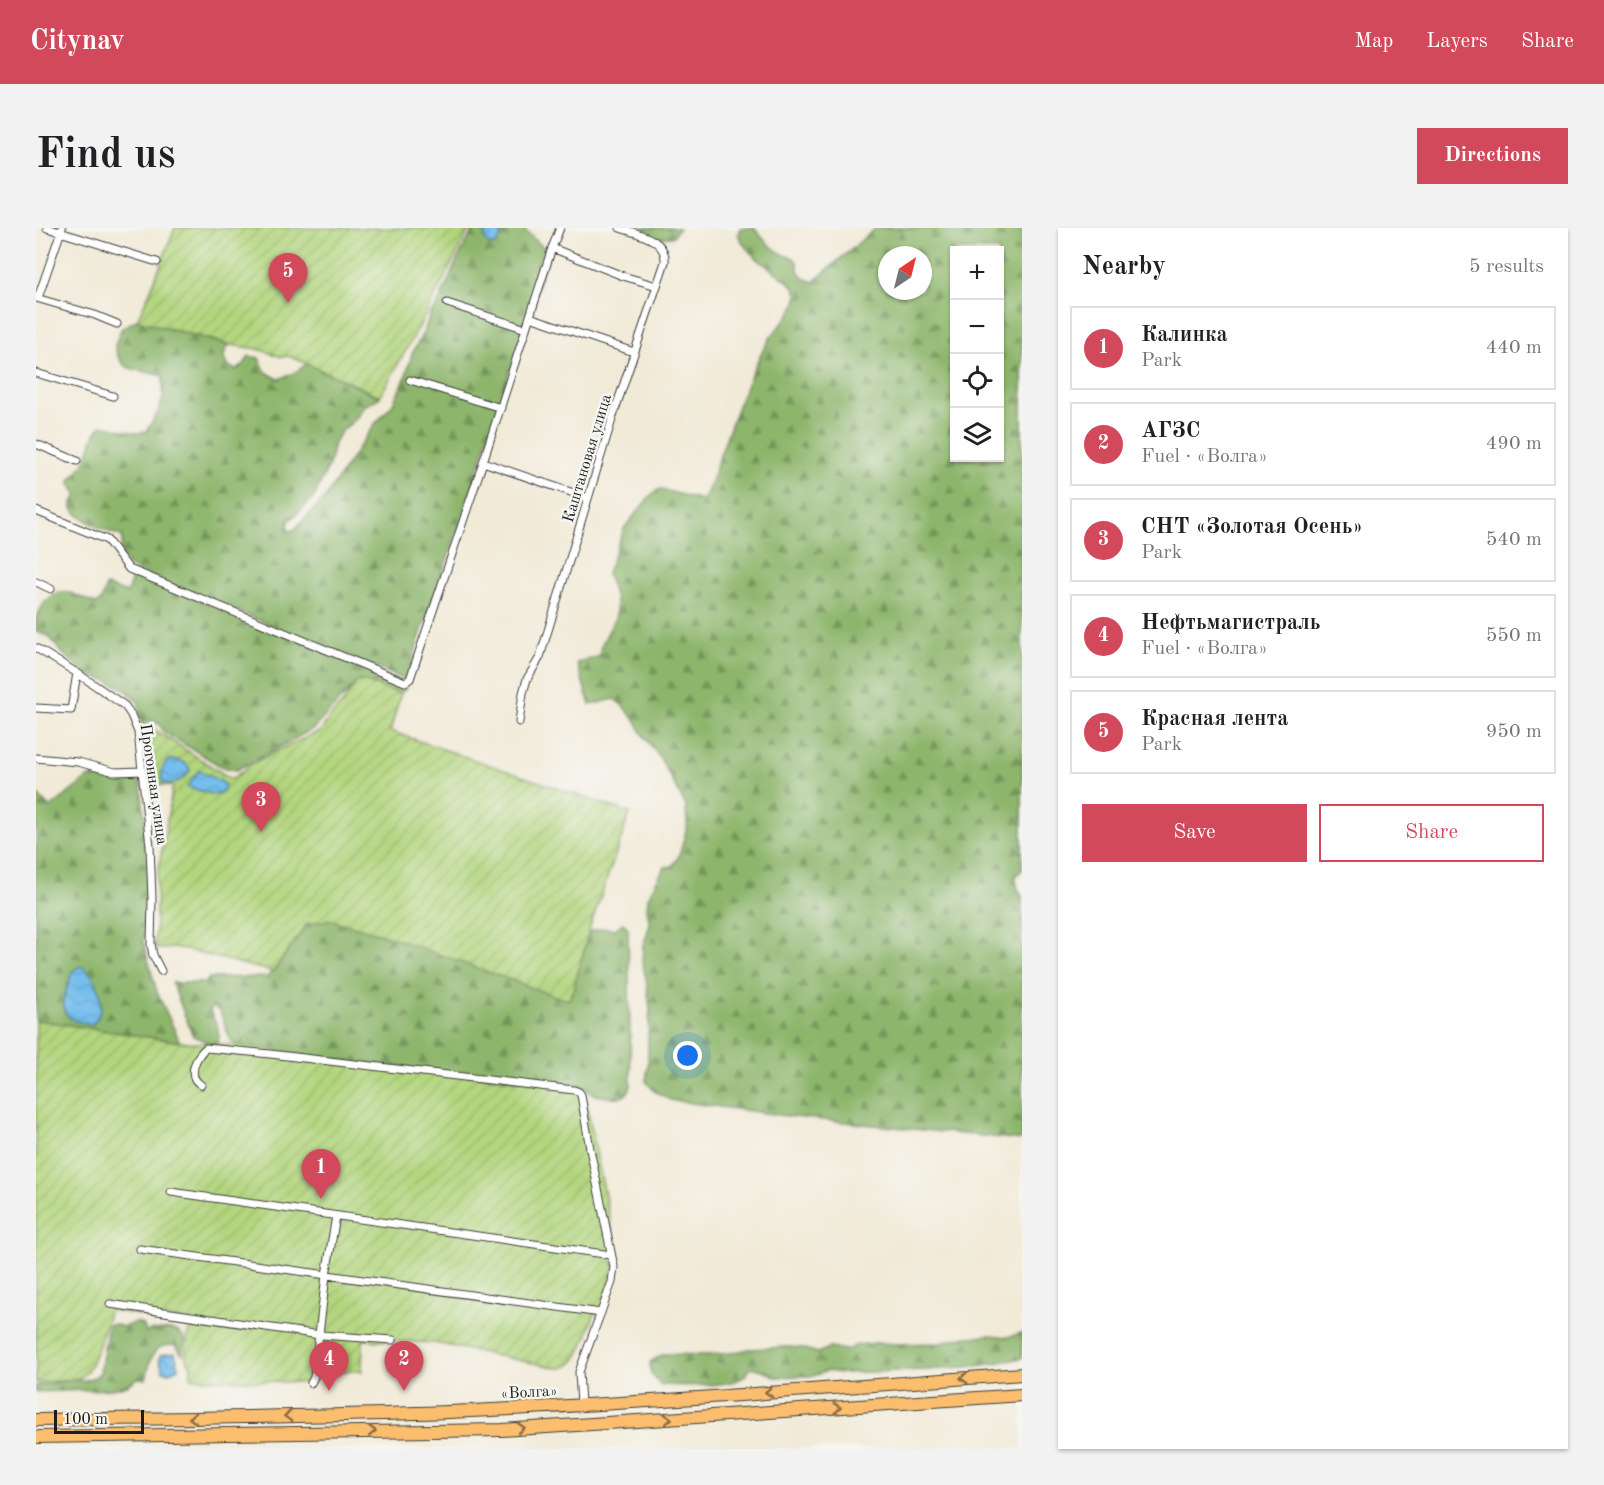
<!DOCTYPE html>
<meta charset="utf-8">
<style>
:root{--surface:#fff;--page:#f2f2f2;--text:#202124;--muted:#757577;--line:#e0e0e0;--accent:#d1495b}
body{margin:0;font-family:"Old Standard TT",serif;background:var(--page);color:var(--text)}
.controls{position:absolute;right:18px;top:18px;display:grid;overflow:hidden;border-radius:0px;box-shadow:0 2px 4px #0004}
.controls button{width:54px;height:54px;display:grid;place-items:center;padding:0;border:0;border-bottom:2px solid var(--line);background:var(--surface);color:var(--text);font:30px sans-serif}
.compass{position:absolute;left:842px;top:18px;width:54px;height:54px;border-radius:50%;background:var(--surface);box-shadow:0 2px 4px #0004;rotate:35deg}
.scale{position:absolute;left:18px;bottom:15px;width:90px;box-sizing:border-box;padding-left:6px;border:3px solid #1c1c1c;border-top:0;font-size:16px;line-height:21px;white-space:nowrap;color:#1c1c1c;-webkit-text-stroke:4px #f6f6f2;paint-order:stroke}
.you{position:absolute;left:652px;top:828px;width:21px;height:21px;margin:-15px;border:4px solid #fff;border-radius:50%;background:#1a73e8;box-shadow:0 0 0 9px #1a73e833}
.badge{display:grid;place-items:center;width:39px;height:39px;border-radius:50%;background:var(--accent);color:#fff;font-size:20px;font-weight:700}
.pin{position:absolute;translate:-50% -50px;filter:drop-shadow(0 2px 3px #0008)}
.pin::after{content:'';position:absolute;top:32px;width:21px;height:18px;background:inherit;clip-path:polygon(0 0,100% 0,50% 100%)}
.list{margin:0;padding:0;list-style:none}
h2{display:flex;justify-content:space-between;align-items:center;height:78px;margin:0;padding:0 24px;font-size:26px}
h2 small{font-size:20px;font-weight:400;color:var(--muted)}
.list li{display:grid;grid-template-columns:39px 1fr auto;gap:18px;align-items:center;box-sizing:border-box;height:84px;margin:0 12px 12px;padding:0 12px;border:2px solid var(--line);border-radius:0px}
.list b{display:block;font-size:22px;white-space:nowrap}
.list p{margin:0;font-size:20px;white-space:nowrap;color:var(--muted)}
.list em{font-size:20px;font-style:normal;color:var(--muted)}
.actions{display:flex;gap:12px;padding:18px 24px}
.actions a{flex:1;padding:14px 0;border:2px solid var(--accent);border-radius:0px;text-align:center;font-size:21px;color:var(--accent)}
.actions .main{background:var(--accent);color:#fff}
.icon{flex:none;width:33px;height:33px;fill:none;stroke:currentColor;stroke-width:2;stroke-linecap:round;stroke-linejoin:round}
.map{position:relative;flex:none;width:986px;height:1221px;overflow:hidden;border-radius:0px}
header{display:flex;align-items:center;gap:36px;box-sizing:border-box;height:84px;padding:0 30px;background:var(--accent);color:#fff}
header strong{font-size:28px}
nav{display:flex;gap:33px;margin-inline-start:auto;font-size:21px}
.intro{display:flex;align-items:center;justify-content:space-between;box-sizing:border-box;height:144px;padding:0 36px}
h1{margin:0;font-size:42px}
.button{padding:15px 27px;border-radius:0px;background:var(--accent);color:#fff;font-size:21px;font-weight:700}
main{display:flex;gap:36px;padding:0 36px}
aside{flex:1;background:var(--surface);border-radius:0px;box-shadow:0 2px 4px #0004}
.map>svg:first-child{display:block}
.forest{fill:url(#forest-firs);stroke:#546944;stroke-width:1.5;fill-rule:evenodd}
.garden{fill:url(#garden-furrows);stroke:#67784c;stroke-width:1.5}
.water{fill:url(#water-waves);stroke:#486d84;stroke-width:1.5}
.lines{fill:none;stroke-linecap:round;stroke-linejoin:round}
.street-casing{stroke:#3c3b38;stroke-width:9}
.highway-casing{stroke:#3c3b38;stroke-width:14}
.street{stroke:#fff;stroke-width:7}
.highway{stroke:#fbbe6e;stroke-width:12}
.oneway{stroke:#8c6d45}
.labels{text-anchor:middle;stroke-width:5;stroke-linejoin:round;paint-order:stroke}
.street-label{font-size:16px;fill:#1c1c1c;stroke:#f6f6f2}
</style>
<header>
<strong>Citynav</strong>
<nav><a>Map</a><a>Layers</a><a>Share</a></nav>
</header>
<div class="intro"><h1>Find us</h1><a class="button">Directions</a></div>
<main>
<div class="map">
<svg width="986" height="1221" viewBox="0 0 986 1221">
<defs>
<pattern id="forest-firs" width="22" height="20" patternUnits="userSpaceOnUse" patternTransform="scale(1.5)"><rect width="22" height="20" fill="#8db66c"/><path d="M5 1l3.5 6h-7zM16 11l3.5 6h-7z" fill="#729358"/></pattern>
<pattern id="garden-furrows" width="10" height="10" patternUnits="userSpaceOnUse" patternTransform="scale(1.5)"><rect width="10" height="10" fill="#b2d57d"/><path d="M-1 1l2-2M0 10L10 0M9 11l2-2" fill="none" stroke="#98b66b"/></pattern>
<pattern id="water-waves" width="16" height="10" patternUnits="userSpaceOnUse" patternTransform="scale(1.5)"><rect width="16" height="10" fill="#75beed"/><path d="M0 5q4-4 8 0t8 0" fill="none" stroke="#65a3cb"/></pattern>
</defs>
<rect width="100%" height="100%" fill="#f6f6f2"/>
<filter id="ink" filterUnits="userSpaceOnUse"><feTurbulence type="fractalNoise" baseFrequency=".0167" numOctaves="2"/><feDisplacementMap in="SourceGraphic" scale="12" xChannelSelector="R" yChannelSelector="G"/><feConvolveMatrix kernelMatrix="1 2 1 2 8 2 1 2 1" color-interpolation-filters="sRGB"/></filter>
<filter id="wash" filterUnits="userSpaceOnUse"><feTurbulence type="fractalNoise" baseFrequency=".008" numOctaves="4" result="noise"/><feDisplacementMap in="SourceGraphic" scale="24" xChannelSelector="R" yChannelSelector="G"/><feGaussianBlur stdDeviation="1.35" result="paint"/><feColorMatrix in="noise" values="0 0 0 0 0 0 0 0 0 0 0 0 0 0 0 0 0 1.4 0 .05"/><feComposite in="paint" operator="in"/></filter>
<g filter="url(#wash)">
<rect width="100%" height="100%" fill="#f1ead7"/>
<path class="forest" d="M438 0H452L449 6 465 8 466 0H486L509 21 512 26 426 290 387 399 370 452 95 340C91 335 85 329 85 323 85 317 87 314 86 308 68 303 49 294 36 281V276L41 267 34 256V252C40 246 46 240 49 233 56 221 55 206 66 197L100 205 110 204 120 188 127 171V148L93 140 86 135 81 126 79 118 85 101 100 92 193 117C185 129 186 136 200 142L207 138 213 128 223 130C228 143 229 145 243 151L256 146 271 136 344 169 328 178 318 193 306 202 298 215 293 237 278 269 253 293 251 303 258 302 289 270 338 197 356 177 369 151 376 126 389 101 394 86 401 78 422 30Z
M595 0H643L636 9 619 10Z
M704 0H718C728 13 741 27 758 30L762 36V43L768 50 777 54 840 0H986V642L979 648 981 659 986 668V912L758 889 634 872 618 863 610 853 612 837V807L614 782 610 750 606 734 607 719 614 696 611 681 612 670 616 661 629 639 636 638 643 628 651 600 650 578 624 530 606 505 600 493 586 477 578 471 554 477 541 435 564 428 565 418 580 388V373L571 345 589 299 616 266 624 261 665 272 670 267C689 216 706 156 735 109 742 98 767 77 760 63 759 59 754 55 751 53 733 38 711 28 702 6ZM918 22H963V230H918ZM851 27H887V63H851Z
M98 345 370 457V461L365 465C349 464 337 453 322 453L277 501 200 542 186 539 128 504 122 495 105 491 103 485V475L90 462 70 452 55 448 48 444 24 423 13 408 0 404V390L9 374 22 364H32L60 376 65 373 70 358 91 365Z
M53 549 105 554 109 597 113 673 107 714 121 764 144 814 0 792V565L14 580Z
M292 691 349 707 528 771H533L537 762 553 704 568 700 579 701 587 695 592 700 595 858C591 870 584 870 572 869 567 868 561 868 557 866 553 864 549 860 545 857L537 858 297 831 200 817C186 807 192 786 177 778L174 783C179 793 186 804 182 814L174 815 157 808 136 755H169L173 750 231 749 239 741 271 696 288 693Z
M100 1094 108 1098 110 1105 113 1103C127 1102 142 1097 149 1112L146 1126 139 1117C114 1116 115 1131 110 1151L102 1150 91 1157 77 1161 0 1164V1158L35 1152H50L59 1149 64 1145 72 1097 77 1096 88 1099Z
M986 1105V1130L942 1138 890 1142 806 1145 791 1143 777 1148H764L740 1149 727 1142 715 1139C713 1142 712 1145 710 1147 696 1161 644 1157 624 1157L615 1146 614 1134 628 1126 671 1127 695 1125 713 1121 752 1119 766 1120 782 1125 793 1120 811 1122 821 1117 839 1115 862 1116 904 1115 924 1110 953 1107 972 1109Z"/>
<path class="garden" d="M139 0H434L382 101 344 168 253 128 246 129 222 121 195 117 101 92 113 66Z
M322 453C337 453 349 464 365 465L354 503 594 585 554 699 537 762 533 771H528L349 707 292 691 288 693 271 696 237 744 143 720 119 721 121 650 137 558 113 556 105 493 195 551 209 542 212 538 238 524 285 503 293 490 308 474 313 464Z
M0 792 144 814 200 817 297 831 547 860 581 1026 575 1027 578 1039 565 1085H559C554 1098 545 1132 532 1138 530 1139 524 1140 522 1140L399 1115 327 1112 326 1143H295L296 1130 281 1129 275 1155 155 1150V1138L149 1127 154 1092 115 1089 74 1082C69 1097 57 1145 43 1150 30 1154 13 1153 0 1155Z"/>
<path class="water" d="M452 0H466L465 8 460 17C454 18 451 16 448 10Z
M132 532C140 531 152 534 154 542 148 552 137 559 126 554L125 543Z
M163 542 189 556 187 563 179 567 151 559Z
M44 738C63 745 74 784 55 797L37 792 29 785 27 773 36 744Z
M139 1125 143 1140 133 1144 127 1143 123 1130 125 1127Z"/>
</g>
<g filter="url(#ink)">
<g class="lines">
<defs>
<path id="street" d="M11 0 121 34
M516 20 587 48 621 58
M0 70 59 87 81 96
M2 70 26 0
M411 75 490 101
M494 89 598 124
M0 145 77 168
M374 152 465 180
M0 216 41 233
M447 234 552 270
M0 283 71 312 93 341 369 454 374 451 447 234 516 20 524 0
M0 354 15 361
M0 420 41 445 89 478 95 487 102 504 114 618 116 670 115 716 117 727 125 743
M0 480 35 482 41 445
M483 494 487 465 491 451 504 429 578 185 629 34C631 11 602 6 584 0
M0 530 42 534 79 544 106 543
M165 857C162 855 159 852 158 849 155 839 163 825 170 820L234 826 538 862 543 864 545 867 554 921 578 1039 576 1054 543 1144 545 1176
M135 964 575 1027
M104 1021 565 1085
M74 1076 284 1107 357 1112
M275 1155 278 1149 290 1047 300 988"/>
<path id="highway" d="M0 1192C137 1190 275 1189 412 1184 603 1176 795 1160 986 1146
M0 1209 466 1202 986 1167"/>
</defs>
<use href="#street" class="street-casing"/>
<use href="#highway" class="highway-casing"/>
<use href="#street" class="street"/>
<use href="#highway" class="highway"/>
</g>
<defs><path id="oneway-chevron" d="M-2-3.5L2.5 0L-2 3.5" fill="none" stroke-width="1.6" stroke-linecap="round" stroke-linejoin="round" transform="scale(1.5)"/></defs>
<g class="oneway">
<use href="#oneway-chevron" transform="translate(928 1150) rotate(176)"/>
<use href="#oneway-chevron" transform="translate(733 1164) rotate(176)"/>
<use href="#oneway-chevron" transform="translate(801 1180) rotate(-4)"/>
<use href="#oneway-chevron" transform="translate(252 1188) rotate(178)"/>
<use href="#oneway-chevron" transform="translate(157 1190) rotate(180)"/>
<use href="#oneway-chevron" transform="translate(632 1191) rotate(-4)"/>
<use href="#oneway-chevron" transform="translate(485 1200) rotate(-4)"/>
<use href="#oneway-chevron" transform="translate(336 1203) rotate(-1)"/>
</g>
</g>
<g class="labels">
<g class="street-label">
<text transform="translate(550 230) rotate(-73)" y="6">Каштановая улица</text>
<text transform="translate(119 556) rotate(82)" y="6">Прогонная улица</text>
<text transform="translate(493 1163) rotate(-3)" y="6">«Волга»</text>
</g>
</g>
</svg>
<div class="controls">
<button>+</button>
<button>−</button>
<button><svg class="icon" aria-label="locate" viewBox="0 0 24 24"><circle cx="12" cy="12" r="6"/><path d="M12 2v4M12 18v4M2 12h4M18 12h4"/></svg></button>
<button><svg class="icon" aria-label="layers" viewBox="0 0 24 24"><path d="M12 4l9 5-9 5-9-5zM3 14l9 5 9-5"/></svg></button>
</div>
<svg class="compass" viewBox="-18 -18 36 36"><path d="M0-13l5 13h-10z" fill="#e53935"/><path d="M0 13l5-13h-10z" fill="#757577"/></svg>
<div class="scale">100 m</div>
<div class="you"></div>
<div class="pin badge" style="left:285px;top:971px">1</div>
<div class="pin badge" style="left:368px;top:1163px">2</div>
<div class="pin badge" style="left:225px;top:604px">3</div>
<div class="pin badge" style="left:293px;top:1163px">4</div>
<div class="pin badge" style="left:252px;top:75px">5</div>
</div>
<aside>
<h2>Nearby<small>5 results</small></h2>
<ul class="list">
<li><span class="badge">1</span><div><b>Калинка</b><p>Park</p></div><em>440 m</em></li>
<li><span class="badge">2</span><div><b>АГЗС</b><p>Fuel · «Волга»</p></div><em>490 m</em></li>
<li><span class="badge">3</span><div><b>СНТ «Золотая Осень»</b><p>Park</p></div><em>540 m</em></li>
<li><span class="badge">4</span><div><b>Нефтьмагистраль</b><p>Fuel · «Волга»</p></div><em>550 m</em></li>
<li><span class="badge">5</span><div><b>Красная лента</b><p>Park</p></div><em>950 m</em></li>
</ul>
<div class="actions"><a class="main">Save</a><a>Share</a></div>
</aside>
</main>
